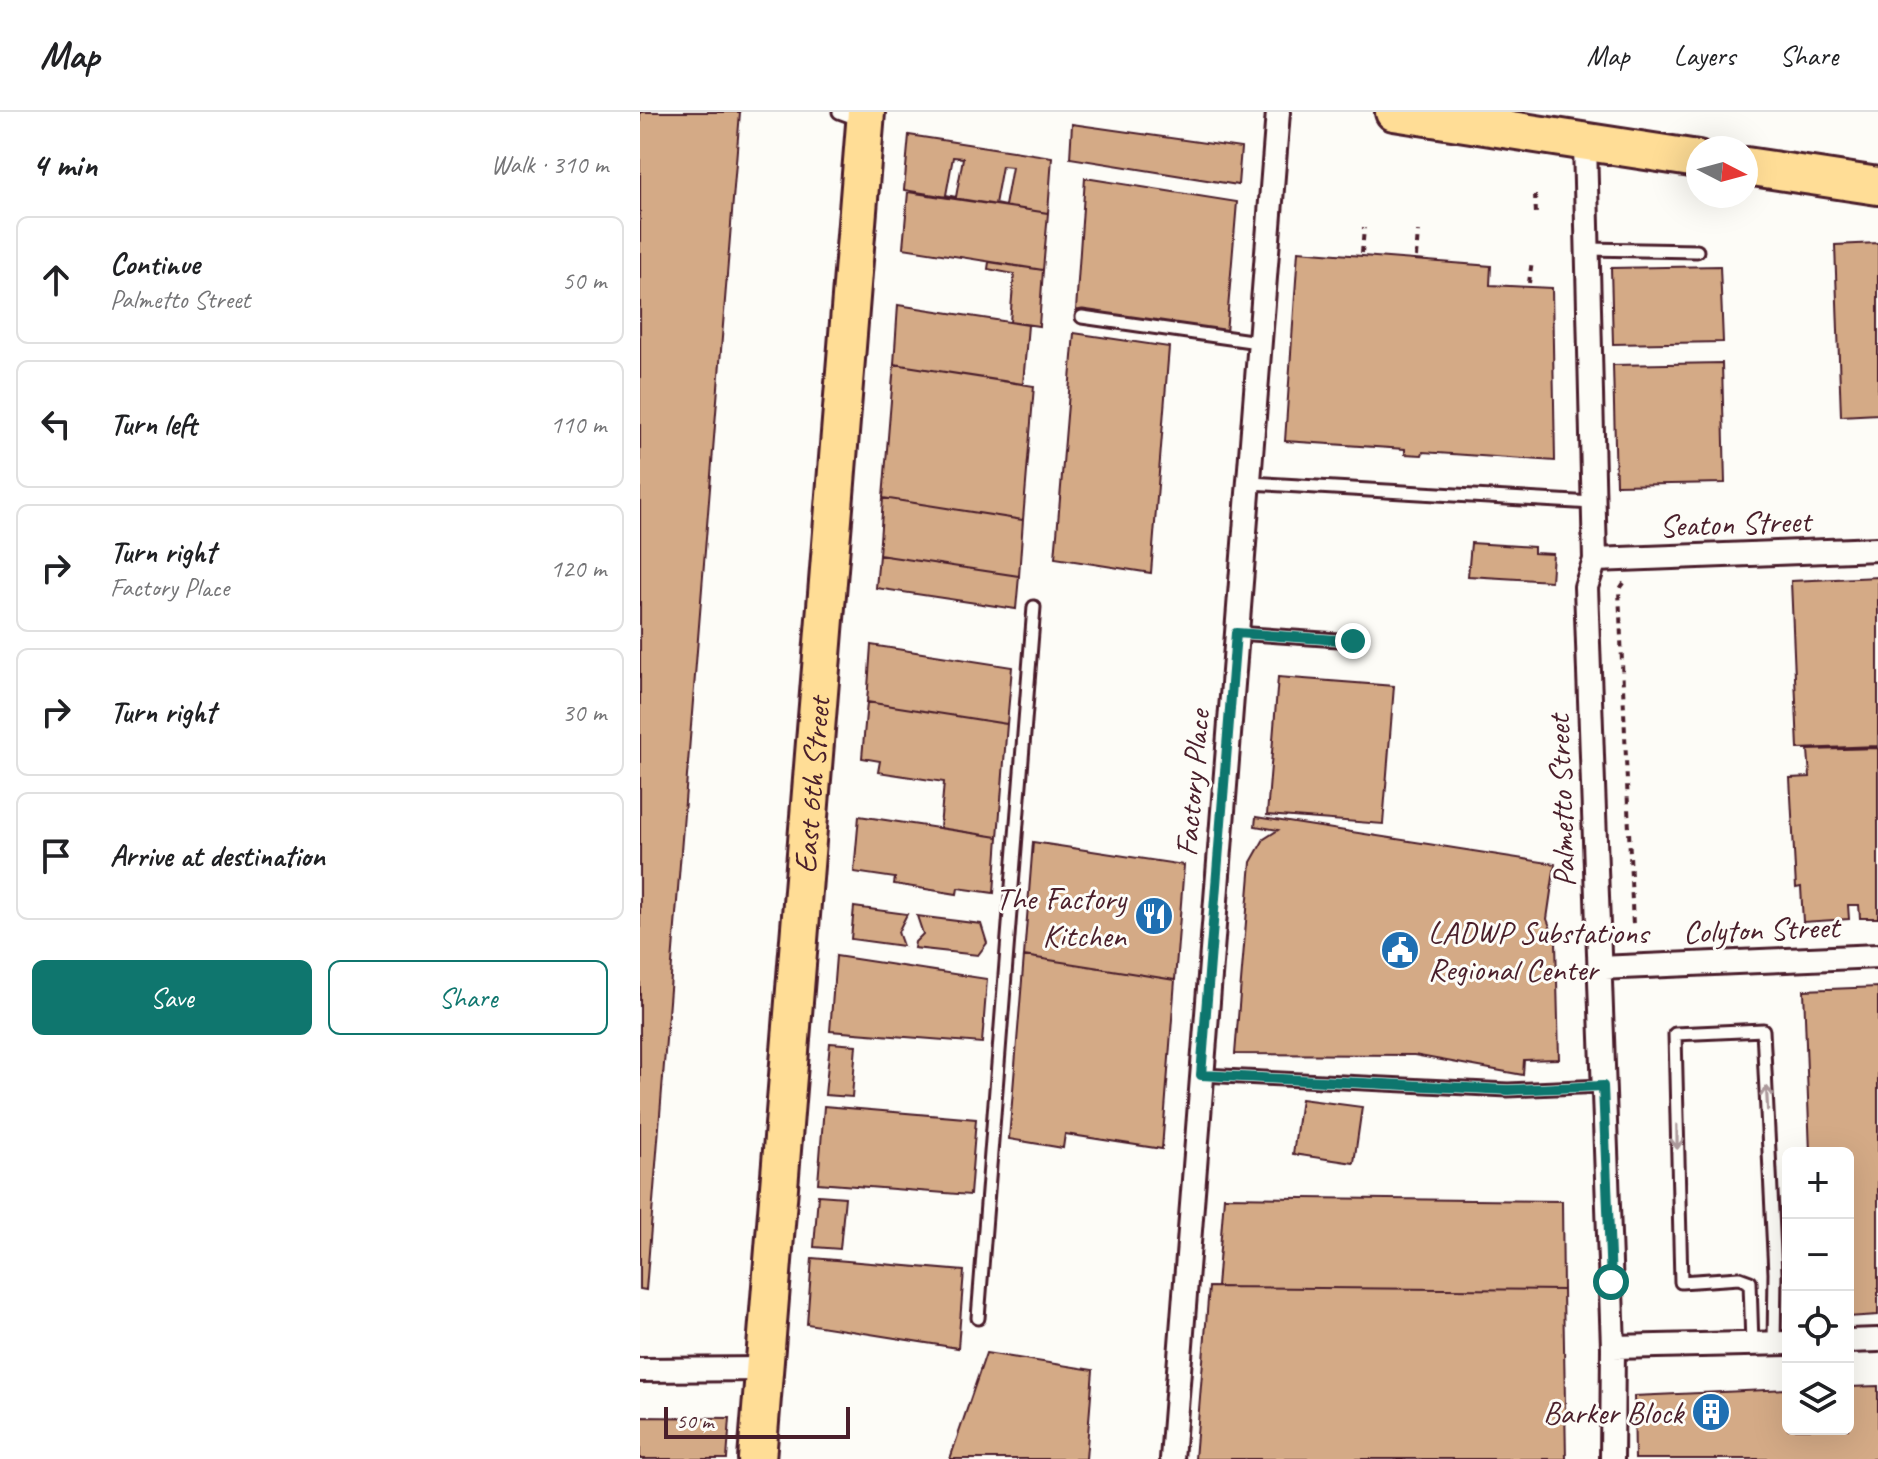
<!DOCTYPE html>
<meta charset="utf-8">
<style>
:root{--surface:#fff;--page:#f2f2f2;--text:#202124;--muted:#757577;--line:#e0e0e0;--accent:#0f766e}
body{margin:0;font-family:Caveat,sans-serif;background:var(--page);color:var(--text)}
.controls{position:absolute;right:24px;bottom:24px;display:grid;overflow:hidden;border-radius:12px;box-shadow:0 8px 32px #0002}
.controls button{width:72px;height:72px;display:grid;place-items:center;padding:0;border:0;border-bottom:2px solid var(--line);background:var(--surface);color:var(--text);font:40px sans-serif}
.compass{position:absolute;left:1046px;top:24px;width:72px;height:72px;border-radius:50%;background:var(--surface);box-shadow:0 8px 32px #0002;rotate:96deg}
.scale{position:absolute;left:24px;bottom:20px;width:186px;box-sizing:border-box;padding-left:8px;border:4px solid #4a1f2b;border-top:0;font-size:22px;line-height:28px;white-space:nowrap;color:#4a1f2b;-webkit-text-stroke:6px #fdfcf7;paint-order:stroke}
.stop{position:absolute;width:24px;height:24px;margin:-18px;border:6px solid #0f766e;border-radius:50%;background:#fff}
.stop.end{background:#0f766e;border-color:#fff;box-shadow:0 2px 8px #0008}
.list{margin:0;padding:0;list-style:none}
h2{display:flex;justify-content:space-between;align-items:center;height:104px;margin:0;padding:0 32px;font-size:34px}
h2 small{font-size:26px;font-weight:400;color:var(--muted)}
.list li{display:grid;grid-template-columns:52px 1fr auto;gap:24px;align-items:center;box-sizing:border-box;height:128px;margin:0 16px 16px;padding:0 16px;border:2px solid var(--line);border-radius:12px}
.list b{display:block;font-size:30px;white-space:nowrap}
.list p{margin:0;font-size:26px;white-space:nowrap;color:var(--muted)}
.list em{font-size:26px;font-style:normal;color:var(--muted)}
.actions{display:flex;gap:16px;padding:24px 32px}
.actions a{flex:1;padding:18px 0;border:2px solid var(--accent);border-radius:12px;text-align:center;font-size:28px;color:var(--accent)}
.actions .main{background:var(--accent);color:#fff}
.icon{flex:none;width:44px;height:44px;fill:none;stroke:currentColor;stroke-width:2;stroke-linecap:round;stroke-linejoin:round}
.map{position:relative;flex:none;width:1238px;height:1347px;overflow:hidden}
header{display:flex;align-items:center;gap:48px;box-sizing:border-box;height:112px;padding:0 40px;background:var(--surface);border-bottom:2px solid var(--line)}
header strong{font-size:38px}
nav{display:flex;gap:44px;margin-inline-start:auto;font-size:28px}
main{display:flex}
aside{flex:1;background:var(--surface)}
.map>svg:first-child{display:block}
.building{fill:#d4aa86;stroke:#4a1f2b;stroke-width:2;fill-rule:evenodd}
.lines{fill:none;stroke-linecap:round;stroke-linejoin:round}
.service-casing{stroke:#4a1f2b;stroke-width:17}
.minor-casing{stroke:#4a1f2b;stroke-width:28}
.primary-casing{stroke:#4a1f2b;stroke-width:42}
.path{stroke:#4a1f2b;stroke-width:4;stroke-dasharray:6 6;stroke-linecap:butt}
.service{stroke:#fdfcf7;stroke-width:11}
.minor{stroke:#fdfcf7;stroke-width:22}
.primary{stroke:#ffdd96;stroke-width:36}
.oneway{stroke:#ac999b}
.route{stroke:#0f766e;stroke-width:10}
.labels{text-anchor:middle;stroke-width:6;stroke-linejoin:round;paint-order:stroke}
.street-label{font-size:32px;fill:#4a1f2b;stroke:#fdfcf7}
.poi-label{font-size:32px;fill:#4a1f2b;stroke:#fdfcf7;text-anchor:end}
</style>
<header>
<strong>Map</strong>
<nav><a>Map</a><a>Layers</a><a>Share</a></nav>
</header>
<main>
<aside>
<h2>4 min<small>Walk · 310 m</small></h2>
<ul class="list">
<li><svg class="icon" aria-label="ahead" viewBox="0 0 24 24"><path d="M12 20V5M6 11l6-6 6 6"/></svg><div><b>Continue</b><p>Palmetto Street</p></div><em>50 m</em></li>
<li><svg class="icon" aria-label="left" viewBox="0 0 24 24"><path d="M17 20v-9H6M10 6l-5 5 5 5"/></svg><div><b>Turn left</b></div><em>110 m</em></li>
<li><svg class="icon" aria-label="right" viewBox="0 0 24 24"><path d="M7 20v-9h11M14 6l5 5-5 5"/></svg><div><b>Turn right</b><p>Factory Place</p></div><em>120 m</em></li>
<li><svg class="icon" aria-label="right" viewBox="0 0 24 24"><path d="M7 20v-9h11M14 6l5 5-5 5"/></svg><div><b>Turn right</b></div><em>30 m</em></li>
<li><svg class="icon" aria-label="arrive" viewBox="0 0 24 24"><path d="M6 21V4h12l-3 4 3 4H6"/></svg><div><b>Arrive at destination</b></div></li>
</ul>
<div class="actions"><a class="main">Save</a><a>Share</a></div>
</aside>
<div class="map">
<svg width="1238" height="1347" viewBox="0 0 1238 1347">
<rect width="100%" height="100%" fill="#fdfcf7"/>
<filter id="ink" filterUnits="userSpaceOnUse"><feTurbulence type="fractalNoise" baseFrequency=".0125" numOctaves="2"/><feDisplacementMap in="SourceGraphic" scale="16" xChannelSelector="R" yChannelSelector="G"/><feConvolveMatrix kernelMatrix="1 2 1 2 8 2 1 2 1" color-interpolation-filters="sRGB"/></filter>
<g filter="url(#ink)">
<path class="building" d="M0 0H100L6 1178 0 1177Z
M432 12 601 36 598 73 430 46Z
M269 23 412 45 408 101 264 78ZM313 45 323 46 316 85 306 83ZM362 54 372 55 365 94 355 92Z
M445 66 597 90 586 221 436 198Z
M268 80 408 101 403 158 263 136Z
M1238 131V302L1201 304 1195 133Z
M658 139 851 154 850 173 912 176 915 349 783 340 782 343 765 342V337L645 329Z
M349 150 403 158 399 214 370 210 374 162 348 157Z
M1080 154 1083 230 973 232 971 156Z
M258 193 388 213 383 272 254 252Z
M434 221 529 235 511 461 415 446Z
M1082 251 1085 371 976 373 973 253Z
M254 252 394 274 383 408 243 386Z
M243 386 383 408 379 464 239 443Z
M831 431 894 435V441L913 442 911 469 828 464Z
M239 443 379 464 376 497 236 476Z
M1238 465V634L1158 637 1151 469Z
M231 533 372 555 367 612 227 590Z
M638 565 754 574 743 712 627 703Z
M227 590 367 612 358 725 300 716 304 670 238 660 240 649 222 646Z
M1238 636V806H1220L1219 793H1208L1209 807 1163 810 1161 775 1156 776 1150 666 1170 665 1168 638Z
M219 704 358 725 354 781 318 776 317 782 254 772 255 766 214 760Z
M616 705 915 752 907 807 916 830 919 947 884 948 883 963 774 943 595 942 611 750 624 727 638 718 615 714Z
M393 730 544 753 535 868 384 844Z
M214 795 267 802 258 820 263 834 211 827Z
M277 804 341 812 347 831 338 843 274 836 275 830 283 822Z
M196 844 347 867 342 931 190 919Z
M384 844 535 868 522 1037 425 1022 423 1036 369 1027Z
M1238 875V1203L1208 1205V1041H1170L1164 878Z
M190 931 216 933 212 985 185 983Z
M661 987 722 995 714 1051 653 1042Z
M184 994 336 1007 330 1083 178 1071Z
M178 1083 205 1085 200 1137 174 1135Z
M584 1085 922 1089 923 1178 577 1175Z
M172 1146 324 1159 318 1236 167 1212Z
M569 1175 923 1178 926 1347H555Z
M346 1241 453 1258 446 1347H310Z
M1238 1274V1347H995L994 1284 1148 1277V1317H1208V1275Z
M0 1305 90 1306 87 1347H0Z"/>
<g class="lines">
<defs>
<path id="service" d="M199 0 221 8
M947 137 1057 139
M442 205 618 230
M609 371 953 391
M596 521 713 529
M562 963 868 978 963 974
M338 1206 394 495
M1112 1232 1110 1170 1099 1166 1041 1170 1035 922 1123 918 1135 1161 1134 1231"/>
<path id="minor" d="M945 30 955 448 946 475 973 1235 972 1347
M955 448 1238 437
M959 856 1238 844
M1208 1229 1238 1228
M973 1235 1148 1231
M0 1258 124 1257
M532 1347 638 0"/>
<g id="primary">
<path d="M754 0 1058 47"/>
<path d="M1106 54 1238 74"/>
<path id="s1" d="M117 1347 226 0"/>
</g>
</defs>
<use href="#service" class="service-casing"/>
<use href="#minor" class="minor-casing"/>
<use href="#primary" class="primary-casing"/>
<path class="path" d="M895 83 896 102
M722 141 724 116
M776 145 778 120
M889 171 892 148
M984 471 979 478 993 815"/>
<use href="#service" class="service"/>
<use href="#minor" class="minor"/>
<use href="#primary" class="primary"/>
</g>
<defs><path id="oneway-shaft" d="M-6 0H5M1.5-3L5.5 0L1.5 3" fill="none" stroke-width="1.6" stroke-linecap="round" stroke-linejoin="round" transform="scale(2)"/></defs>
<g class="oneway">
<use href="#oneway-shaft" transform="translate(1127 986) rotate(-93)"/>
<use href="#oneway-shaft" transform="translate(1037 1025) rotate(89)"/>
</g>
</g>
<g class="lines" filter="url(#ink)">
<path class="route" d="M713 529 596 521 561 963 868 978 963 974 971 1170"/>
</g>
<defs>
<symbol id="restaurant-disc" viewBox="-11 -11 22 22"><circle r="9.5" fill="#1f6fb2" stroke="#fdfcf7"/><path d="M-5-6h1v4h1v-4h1v4h1v-4h1v5L-1.5 .5V6h-2V.5L-5-1ZM5-6V6H3V1.5H1.5Q1.5-4 5-6Z" fill="#fff"/></symbol>
<symbol id="civic-disc" viewBox="-11 -11 22 22"><circle r="9.5" fill="#1f6fb2" stroke="#fdfcf7"/><path d="M-.6-6.5H3V-4.5H.6V-3L4-1V1h2V6H-6V1h2V-1L-.6-3ZM-1.2 2.5V6h2.4V2.5Z" fill="#fff"/></symbol>
<symbol id="building-disc" viewBox="-11 -11 22 22"><circle r="9.5" fill="#1f6fb2" stroke="#fdfcf7"/><path d="M-4-6H4V6H1V3H-1V6H-4ZM-2.5-4.3h1.7v1.8h-1.7ZM.8-4.3h1.7v1.8H.8ZM-2.5-1h1.7V.8h-1.7ZM.8-1h1.7V.8H.8Z" fill="#fff"/></symbol>
</defs>
<g fill-rule="evenodd">
<use href="#restaurant-disc" x="492" y="782" width="44" height="44"/>
<use href="#civic-disc" x="738" y="816" width="44" height="44"/>
<use href="#building-disc" x="1049" y="1278" width="44" height="44"/>
</g>
<g class="labels">
<g class="street-label">
<text transform="translate(1095 411) rotate(-2)" y="11">Seaton Street</text>
<text transform="translate(552 671) rotate(-85)" y="11">Factory Place</text>
<text dy="11" stroke="none"><textPath href="#s1" startOffset="676">East 6th Street</textPath></text>
<text transform="translate(921 689) rotate(-92)" y="11">Palmetto Street</text>
<text transform="translate(1121 817) rotate(-2)" y="11">Colyton Street</text>
</g>
<g class="poi-label">
<text x="486" y="797">The Factory<tspan x="486" dy="37">Kitchen</tspan></text>
<text x="788" y="831" text-anchor="start">LADWP Substations<tspan x="788" dy="37">Regional Center</tspan></text>
<text x="1043" y="1311">Barker Block</text>
</g>
</g>
</svg>
<div class="controls">
<button>+</button>
<button>−</button>
<button><svg class="icon" aria-label="locate" viewBox="0 0 24 24"><circle cx="12" cy="12" r="6"/><path d="M12 2v4M12 18v4M2 12h4M18 12h4"/></svg></button>
<button><svg class="icon" aria-label="layers" viewBox="0 0 24 24"><path d="M12 4l9 5-9 5-9-5zM3 14l9 5 9-5"/></svg></button>
</div>
<svg class="compass" viewBox="-18 -18 36 36"><path d="M0-13l5 13h-10z" fill="#e53935"/><path d="M0 13l5-13h-10z" fill="#757577"/></svg>
<div class="scale">50 m</div>
<div class="stop" style="left:971px;top:1170px"></div>
<div class="stop end" style="left:713px;top:529px"></div>
</div>
</main>
